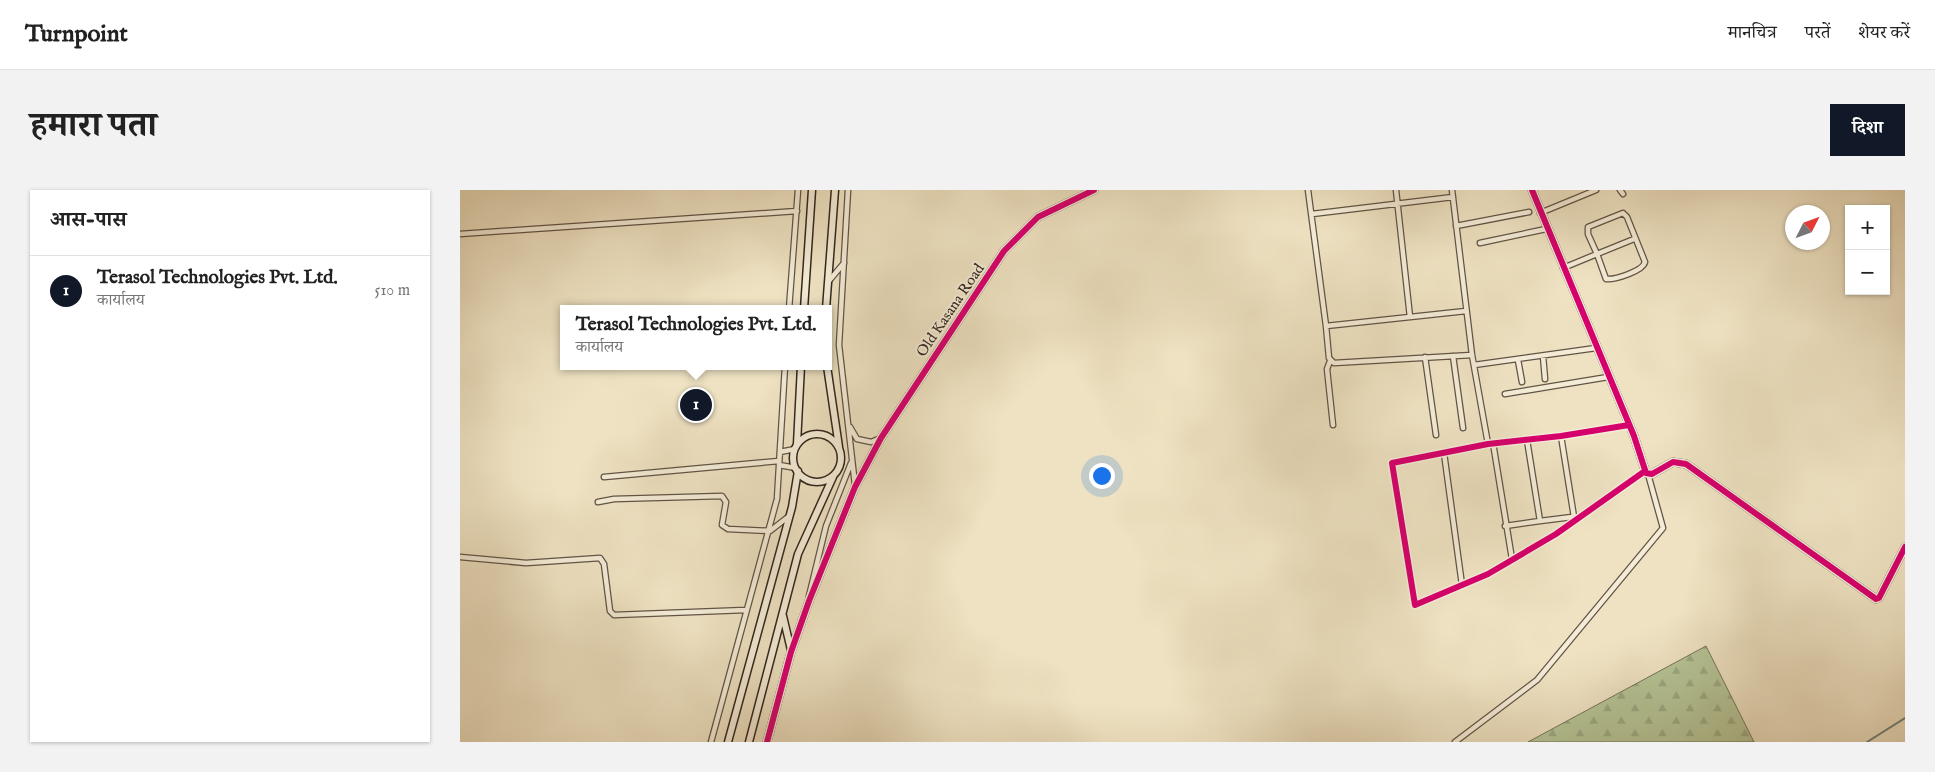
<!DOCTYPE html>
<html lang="hi">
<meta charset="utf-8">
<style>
:root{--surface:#fff;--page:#f2f2f2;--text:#222;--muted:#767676;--line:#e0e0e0;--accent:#111827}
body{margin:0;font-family:"IM FELL English","Noto Serif Devanagari",serif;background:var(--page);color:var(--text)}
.controls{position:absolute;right:15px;top:15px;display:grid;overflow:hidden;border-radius:0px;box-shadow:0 1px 4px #0004}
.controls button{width:45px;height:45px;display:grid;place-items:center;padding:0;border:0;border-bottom:1px solid var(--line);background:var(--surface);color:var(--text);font:25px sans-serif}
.compass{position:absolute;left:1325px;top:15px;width:45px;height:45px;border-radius:50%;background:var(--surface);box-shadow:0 1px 4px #0004;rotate:48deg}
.you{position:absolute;left:641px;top:285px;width:18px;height:18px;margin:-12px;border:4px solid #fff;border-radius:50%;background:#1a73e8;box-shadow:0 0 0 8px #1a73e833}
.badge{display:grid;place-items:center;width:32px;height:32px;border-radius:50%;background:var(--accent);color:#fff;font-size:16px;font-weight:700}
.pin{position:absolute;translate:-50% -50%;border:2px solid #fff;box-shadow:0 1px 5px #0006}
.popup{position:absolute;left:100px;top:115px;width:272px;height:65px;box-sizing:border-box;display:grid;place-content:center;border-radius:0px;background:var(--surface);filter:drop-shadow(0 1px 4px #0005);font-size:16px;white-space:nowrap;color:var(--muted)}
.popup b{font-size:19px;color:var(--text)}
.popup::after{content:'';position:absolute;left:50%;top:100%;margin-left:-10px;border:10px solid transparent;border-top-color:var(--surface)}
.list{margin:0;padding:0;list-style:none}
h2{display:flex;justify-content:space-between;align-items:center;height:65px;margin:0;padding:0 20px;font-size:21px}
h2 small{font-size:16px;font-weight:400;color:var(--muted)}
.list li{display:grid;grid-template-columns:32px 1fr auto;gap:15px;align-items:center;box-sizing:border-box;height:70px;padding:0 20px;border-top:1px solid var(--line)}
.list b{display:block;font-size:19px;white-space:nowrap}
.list p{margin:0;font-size:16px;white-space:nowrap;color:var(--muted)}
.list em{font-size:16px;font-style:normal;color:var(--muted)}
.map{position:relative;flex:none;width:1445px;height:552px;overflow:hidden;border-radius:0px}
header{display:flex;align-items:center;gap:30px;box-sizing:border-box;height:70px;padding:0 25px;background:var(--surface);border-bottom:1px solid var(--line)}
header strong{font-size:24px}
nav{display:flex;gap:28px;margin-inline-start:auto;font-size:18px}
.intro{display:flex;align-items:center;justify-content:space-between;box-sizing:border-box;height:120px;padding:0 30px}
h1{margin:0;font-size:35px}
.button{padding:12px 22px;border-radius:0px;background:var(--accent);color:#fff;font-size:18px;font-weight:700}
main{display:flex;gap:30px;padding:0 30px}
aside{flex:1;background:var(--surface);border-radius:0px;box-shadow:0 1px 4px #0004}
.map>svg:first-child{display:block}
.forest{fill:url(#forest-firs);stroke:#74745a}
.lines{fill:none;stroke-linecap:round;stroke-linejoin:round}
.stream{stroke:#71807c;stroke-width:2}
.street-casing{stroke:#615447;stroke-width:7}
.secondary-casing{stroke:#32251e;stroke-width:9}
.street{stroke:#f4ecd7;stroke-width:4.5}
.secondary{stroke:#f4ecd7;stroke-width:6}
.cycleway-casing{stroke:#f4ecd7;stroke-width:9}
.cycleway{stroke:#d6006c;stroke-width:6}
.labels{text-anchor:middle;stroke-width:4;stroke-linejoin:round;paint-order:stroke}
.street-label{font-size:15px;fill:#32251e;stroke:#f4ecd7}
</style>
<header>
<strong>Turnpoint</strong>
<nav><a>मानचित्र</a><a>परतें</a><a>शेयर करें</a></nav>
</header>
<div class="intro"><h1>हमारा पता</h1><a class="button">दिशा</a></div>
<main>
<aside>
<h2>आस-पास<small></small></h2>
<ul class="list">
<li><span class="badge">1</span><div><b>Terasol Technologies Pvt. Ltd.</b><p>कार्यालय</p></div><em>510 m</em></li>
</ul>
</aside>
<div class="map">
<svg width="1445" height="552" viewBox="0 0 1445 552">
<defs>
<pattern id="forest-firs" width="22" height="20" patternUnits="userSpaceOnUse" patternTransform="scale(1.25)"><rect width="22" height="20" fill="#b5c496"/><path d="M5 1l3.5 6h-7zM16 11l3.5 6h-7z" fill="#9ca881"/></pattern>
</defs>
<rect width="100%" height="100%" fill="#eee2c2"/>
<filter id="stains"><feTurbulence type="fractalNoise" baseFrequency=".004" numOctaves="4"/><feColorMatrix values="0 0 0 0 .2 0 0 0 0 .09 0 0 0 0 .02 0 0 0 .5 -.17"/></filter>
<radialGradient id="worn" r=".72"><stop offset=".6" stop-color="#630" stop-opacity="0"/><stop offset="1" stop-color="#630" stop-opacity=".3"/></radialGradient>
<path class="forest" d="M1246 456 1294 552H1068Z"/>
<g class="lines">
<path class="stream" d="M1407 552 1445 528"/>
<defs>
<path id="street" d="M388 0 379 155 395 295
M848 0 866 136 1006 121
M936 0 950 127
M992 0 1012 165 1028 254
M1160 0 1163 4
M1080 23 1136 0
M852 24 993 7
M996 36 1069 22
M0 44 337 21
M1020 53 1086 39
M1103 78 1137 64 1128 44V37L1163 23 1167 27 1185 72C1183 81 1155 90 1146 89L1137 64 1174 49
M368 92 384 73
M329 119 338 0
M866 136 869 168 874 173 1012 165
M993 166 1003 238
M1083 166 1085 189
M965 167 976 245
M1058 170 1062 192
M870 171 867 179 873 235
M1014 175 1136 158
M1045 204 1148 187
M1169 235 1101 246 1028 254 932 273 955 415 1028 384 1096 344 1185 281
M390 237 397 249 411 252 421 248
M1101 246 1114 327
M1067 250 1080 331 1112 327 1116 330
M1033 253 1052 369
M320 262 335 259
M984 263 1002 395
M319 275 336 278
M144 287 319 271
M138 312 154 309 262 306 266 312 262 335 268 339 310 341 328 327
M1045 336 1080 331
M0 367 66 373 140 368 144 374 150 421 154 425 286 420
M349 406 366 336 391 273
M251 552 317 309 325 176
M995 552 1077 490 1203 338 1188 284"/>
<path id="secondary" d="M1072 0 1174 246 1186 283 1192 284 1213 272 1226 274 1416 409 1419 408 1445 357
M344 119 352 0
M366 119 375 0
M367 176 379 257
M333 268a24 24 0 1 1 48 0a24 24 0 1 1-48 0Z
M337 254 341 176
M323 426 331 460
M268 552 332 317 338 281
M289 552 338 364 373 287
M307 552 331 462 349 411 395 297 421 248 544 61 578 27 634 0"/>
</defs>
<use href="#street" class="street-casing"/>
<use href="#secondary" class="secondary-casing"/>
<use href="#street" class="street"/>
<use href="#secondary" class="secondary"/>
<defs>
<path id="cycleway" d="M1072 0 1174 246 1186 283 1192 284 1213 272 1226 274 1416 409 1419 408 1445 357
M1169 235 1101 246 1028 254 932 273 955 415 1028 384 1096 344 1185 281
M307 552 331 462 349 411 395 297 421 248 544 61 578 27 634 0"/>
</defs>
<use href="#cycleway" class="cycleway-casing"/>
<use href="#cycleway" class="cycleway"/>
</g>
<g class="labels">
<g class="street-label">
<text transform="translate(490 120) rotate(-56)" y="5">Old Kasana Road</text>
</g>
</g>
<rect width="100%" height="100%" filter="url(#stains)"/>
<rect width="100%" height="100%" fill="url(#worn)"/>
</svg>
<div class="controls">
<button>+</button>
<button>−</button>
</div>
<svg class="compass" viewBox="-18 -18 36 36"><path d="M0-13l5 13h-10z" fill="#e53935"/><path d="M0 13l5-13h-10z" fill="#767676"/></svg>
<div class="you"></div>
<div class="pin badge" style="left:236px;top:215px">1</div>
<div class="popup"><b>Terasol Technologies Pvt. Ltd.</b>कार्यालय</div>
</div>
</main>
